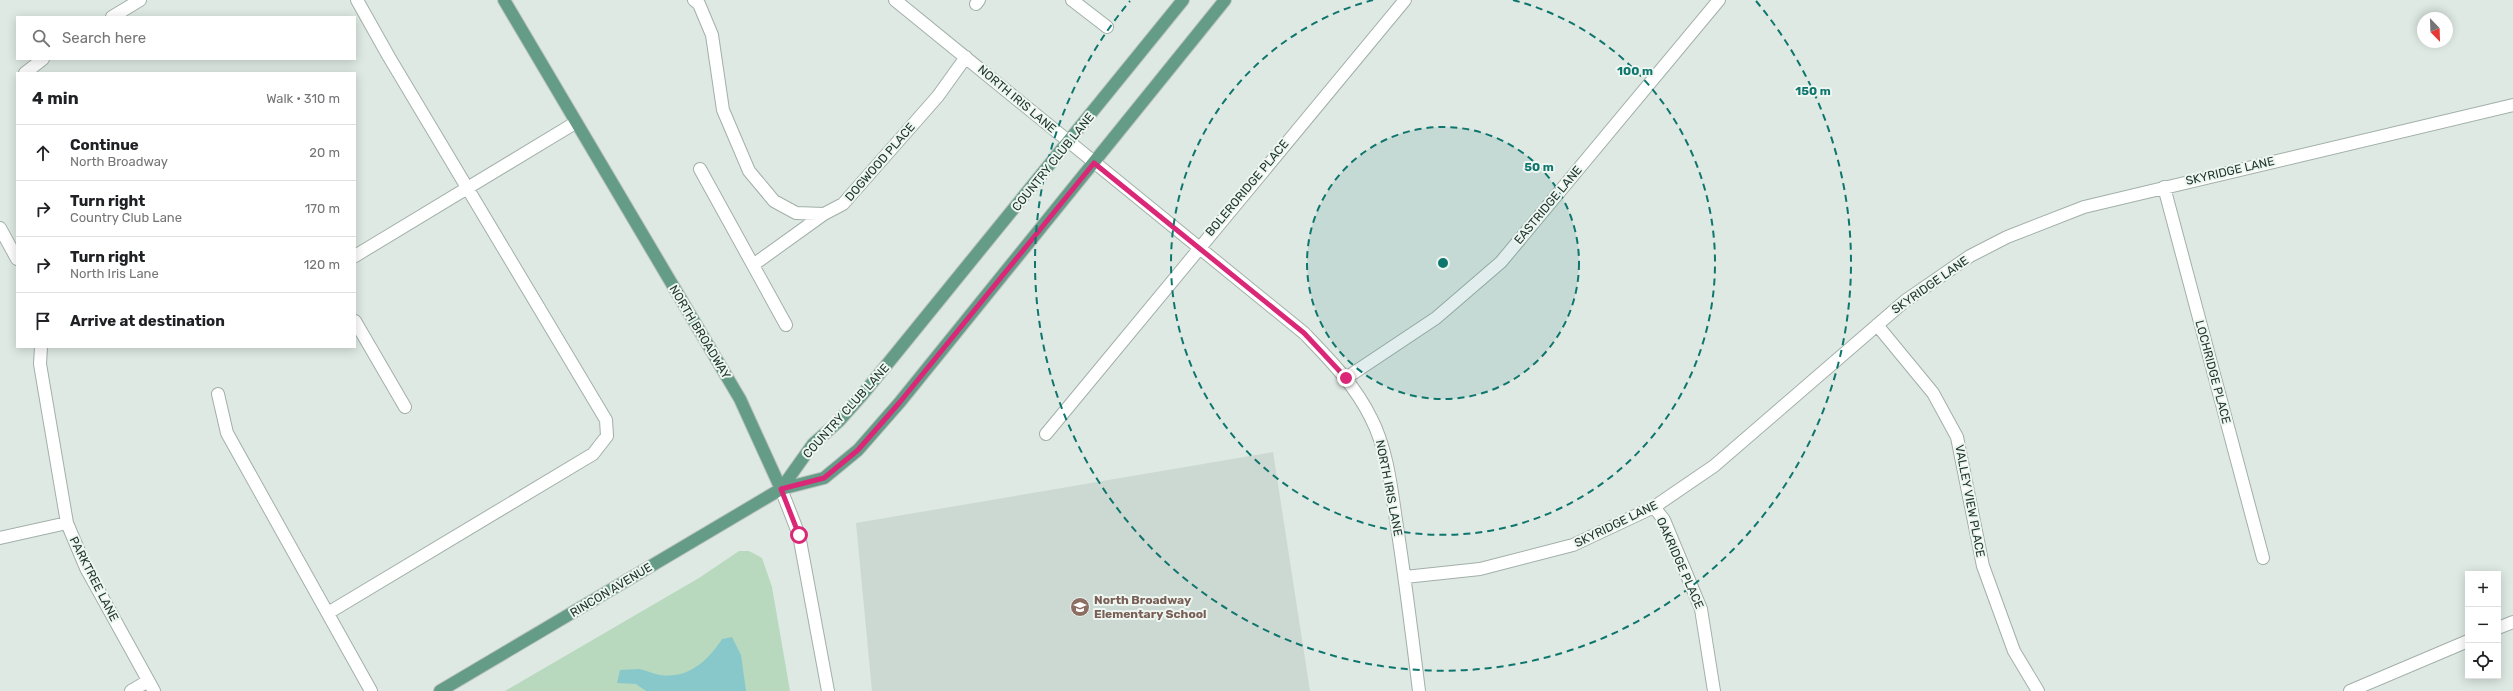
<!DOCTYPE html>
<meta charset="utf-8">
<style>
:root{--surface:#fff;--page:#f2f2f2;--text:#202124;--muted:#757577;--line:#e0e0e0}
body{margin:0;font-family:Rubik,sans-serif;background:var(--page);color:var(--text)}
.controls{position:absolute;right:12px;bottom:12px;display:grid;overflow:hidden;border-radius:0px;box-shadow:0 2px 10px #0003}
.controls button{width:36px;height:36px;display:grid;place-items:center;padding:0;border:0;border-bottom:1px solid var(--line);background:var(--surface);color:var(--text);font:20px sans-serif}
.compass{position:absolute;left:2417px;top:12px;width:36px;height:36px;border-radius:50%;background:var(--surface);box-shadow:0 2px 10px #0003;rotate:157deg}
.stop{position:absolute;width:12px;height:12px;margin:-9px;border:3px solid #db2777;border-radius:50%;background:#fff}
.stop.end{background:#db2777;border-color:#fff;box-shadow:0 1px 4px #0008}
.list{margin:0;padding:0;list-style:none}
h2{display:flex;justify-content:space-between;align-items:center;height:52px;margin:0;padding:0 16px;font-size:17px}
h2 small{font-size:13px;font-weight:400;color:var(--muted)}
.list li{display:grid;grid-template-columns:26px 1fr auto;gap:12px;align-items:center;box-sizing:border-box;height:56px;padding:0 16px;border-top:1px solid var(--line)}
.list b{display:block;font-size:15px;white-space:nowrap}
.list p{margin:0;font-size:13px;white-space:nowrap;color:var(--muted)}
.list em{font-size:13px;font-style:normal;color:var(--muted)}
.icon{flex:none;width:22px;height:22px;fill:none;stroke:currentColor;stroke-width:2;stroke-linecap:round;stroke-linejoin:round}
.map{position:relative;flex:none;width:2513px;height:691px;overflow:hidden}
.search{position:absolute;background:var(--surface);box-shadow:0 2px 10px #0003;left:16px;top:16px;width:340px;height:44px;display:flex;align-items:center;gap:10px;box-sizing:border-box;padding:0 14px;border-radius:0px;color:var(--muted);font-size:15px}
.panel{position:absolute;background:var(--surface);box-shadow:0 2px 10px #0003;left:16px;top:72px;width:340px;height:276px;border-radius:0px}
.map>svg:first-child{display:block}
.built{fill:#ccd8d2}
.green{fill:#b8d9bd}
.water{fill:#88c8cb}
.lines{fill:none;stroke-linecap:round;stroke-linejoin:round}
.minor-casing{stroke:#a2b0a9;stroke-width:14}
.major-casing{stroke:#bcc3c1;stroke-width:14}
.minor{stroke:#fff;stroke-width:12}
.major{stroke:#659c88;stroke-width:12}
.route{stroke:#db2777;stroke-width:5}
.ring{fill:none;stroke:#0f766e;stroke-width:2;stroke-dasharray:7 5}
.labels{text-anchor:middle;stroke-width:4;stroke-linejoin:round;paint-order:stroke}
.street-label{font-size:12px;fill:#21372f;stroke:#eef6f1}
.education-label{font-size:12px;font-weight:bold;fill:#785e54;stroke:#eef6f1;text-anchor:start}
.centre{fill:#0f766e;stroke:#eef6f1;stroke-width:2}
.ring-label{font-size:12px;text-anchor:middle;font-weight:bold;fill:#0f766e;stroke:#eef6f1;stroke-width:4;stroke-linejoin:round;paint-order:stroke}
</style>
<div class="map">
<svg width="2513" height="691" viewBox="0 0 2513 691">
<rect width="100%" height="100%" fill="#dee9e3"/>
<path class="built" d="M1273 452 1310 691H872L856 523Z"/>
<path class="green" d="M739 551H749L762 558 772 587 790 691H505L699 578Z"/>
<path class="water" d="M732 637 741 655 746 691H646L636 684 617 683 620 670C626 670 633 669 639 669 646 670 653 674 660 675 688 679 708 661 722 639Z"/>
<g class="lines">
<defs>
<path id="minor" d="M694 0 699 4 712 35 723 110 749 171 774 201 796 213 824 214 843 204 938 96 966 57
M895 0 1304 333C1329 359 1355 385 1371 418 1387 449 1391 486 1396 520 1405 577 1412 634 1419 691
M1072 0 1107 27
M976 4 979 0
M112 17 140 0
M25 73 43 59
M700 169 786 325
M2164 187 2263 558
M0 228 17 259
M355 256 575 123
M753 265 824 214
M355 321 405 407
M1877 325 1933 393 1957 437 1983 566 2014 651 2038 691
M41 347 40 364 67 523 86 568 154 691
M1346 378 1436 318 1501 262 1719 0
M218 394 227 433 371 691
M1046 434 1405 0
M781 489 799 535 828 691
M1654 507 1664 520 1701 609 1714 691
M0 538 67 523
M1405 577 1480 569 1573 545 1654 507 1714 466 1905 301 1970 256 2007 237 2084 207 2513 105
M328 613 593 454 607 436 606 420 389 57 357 0
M2498 628 2513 622
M131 691 148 681
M2350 691 2468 641"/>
<path id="major" d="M504 0 740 399 781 489
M781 489 813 444 839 421 863 394 1183 0
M440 691 781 489 824 478 858 450 900 402 1225 0"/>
</defs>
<use href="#minor" class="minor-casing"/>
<use href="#major" class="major-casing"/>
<use href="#minor" class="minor"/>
<use href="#major" class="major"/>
</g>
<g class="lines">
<path class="route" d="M799 535 781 489 824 478 858 450 900 402 1094 163 1304 333 1346 378"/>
</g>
<circle cx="1443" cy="263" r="136" fill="#0f766e" fill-opacity=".12"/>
<g class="ring">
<circle cx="1443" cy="263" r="136"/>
<path d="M1513 0A272 272 0 1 1 1373 0"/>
<path d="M1756 1A408 408 0 1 1 1130 1"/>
</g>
<defs>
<symbol id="school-disc" viewBox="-11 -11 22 22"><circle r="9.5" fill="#8d6e63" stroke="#eef6f1"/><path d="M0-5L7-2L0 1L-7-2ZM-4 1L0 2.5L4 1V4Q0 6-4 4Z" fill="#fff"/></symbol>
</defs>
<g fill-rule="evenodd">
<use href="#school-disc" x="1069" y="596" width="22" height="22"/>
</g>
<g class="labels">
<g class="street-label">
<text transform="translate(1017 99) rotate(40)" y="4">NORTH IRIS LANE</text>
<text transform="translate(880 162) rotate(-49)" y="4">DOGWOOD PLACE</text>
<text transform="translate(1053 162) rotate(-51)" y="4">COUNTRY CLUB LANE</text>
<text transform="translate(2230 171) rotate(-13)" y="4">SKYRIDGE LANE</text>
<text transform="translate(1247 188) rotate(-50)" y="4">BOLERORIDGE PLACE</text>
<text transform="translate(1548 205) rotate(-50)" y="4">EASTRIDGE LANE</text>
<text transform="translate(1930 285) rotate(-35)" y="4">SKYRIDGE LANE</text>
<text transform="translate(700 332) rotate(59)" y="4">NORTH BROADWAY</text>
<text transform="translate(2213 372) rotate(75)" y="4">LOCHRIDGE PLACE</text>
<text transform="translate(846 411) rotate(-48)" y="4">COUNTRY CLUB LANE</text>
<text transform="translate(1389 488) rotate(79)" y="4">NORTH IRIS LANE</text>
<text transform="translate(1970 501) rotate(79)" y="4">VALLEY VIEW PLACE</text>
<text transform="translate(1616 524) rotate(-26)" y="4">SKYRIDGE LANE</text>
<text transform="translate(1680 563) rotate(66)" y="4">OAKRIDGE PLACE</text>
<text transform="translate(94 579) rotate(63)" y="4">PARKTREE LANE</text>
<text transform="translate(611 590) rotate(-31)" y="4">RINCON AVENUE</text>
</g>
<g class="education-label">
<text x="1094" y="604">North Broadway<tspan x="1094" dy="14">Elementary School</tspan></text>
</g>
</g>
<circle cx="1443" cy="263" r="6" class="centre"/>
<g class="ring-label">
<text x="1635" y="75">100 m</text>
<text x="1813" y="95">150 m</text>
<text x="1539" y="171">50 m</text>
</g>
</svg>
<div class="controls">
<button>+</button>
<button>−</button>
<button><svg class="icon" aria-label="locate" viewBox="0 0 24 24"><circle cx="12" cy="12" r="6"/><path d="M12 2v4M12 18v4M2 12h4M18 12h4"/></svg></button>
</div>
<svg class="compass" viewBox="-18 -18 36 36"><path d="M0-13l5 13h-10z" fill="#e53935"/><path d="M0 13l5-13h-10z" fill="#757577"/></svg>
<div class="stop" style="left:799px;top:535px"></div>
<div class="stop end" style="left:1346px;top:378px"></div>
<div class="search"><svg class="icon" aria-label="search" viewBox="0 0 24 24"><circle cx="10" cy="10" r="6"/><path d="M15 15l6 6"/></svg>Search here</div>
<section class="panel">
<h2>4 min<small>Walk · 310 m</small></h2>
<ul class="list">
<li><svg class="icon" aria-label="ahead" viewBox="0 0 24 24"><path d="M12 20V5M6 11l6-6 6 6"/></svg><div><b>Continue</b><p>North Broadway</p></div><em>20 m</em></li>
<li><svg class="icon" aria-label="right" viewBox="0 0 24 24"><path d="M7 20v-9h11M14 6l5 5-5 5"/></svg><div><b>Turn right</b><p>Country Club Lane</p></div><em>170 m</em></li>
<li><svg class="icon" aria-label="right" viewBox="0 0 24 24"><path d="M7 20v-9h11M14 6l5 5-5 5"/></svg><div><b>Turn right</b><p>North Iris Lane</p></div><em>120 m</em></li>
<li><svg class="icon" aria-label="arrive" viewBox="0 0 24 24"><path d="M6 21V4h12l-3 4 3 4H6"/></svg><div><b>Arrive at destination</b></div></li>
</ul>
</section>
</div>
